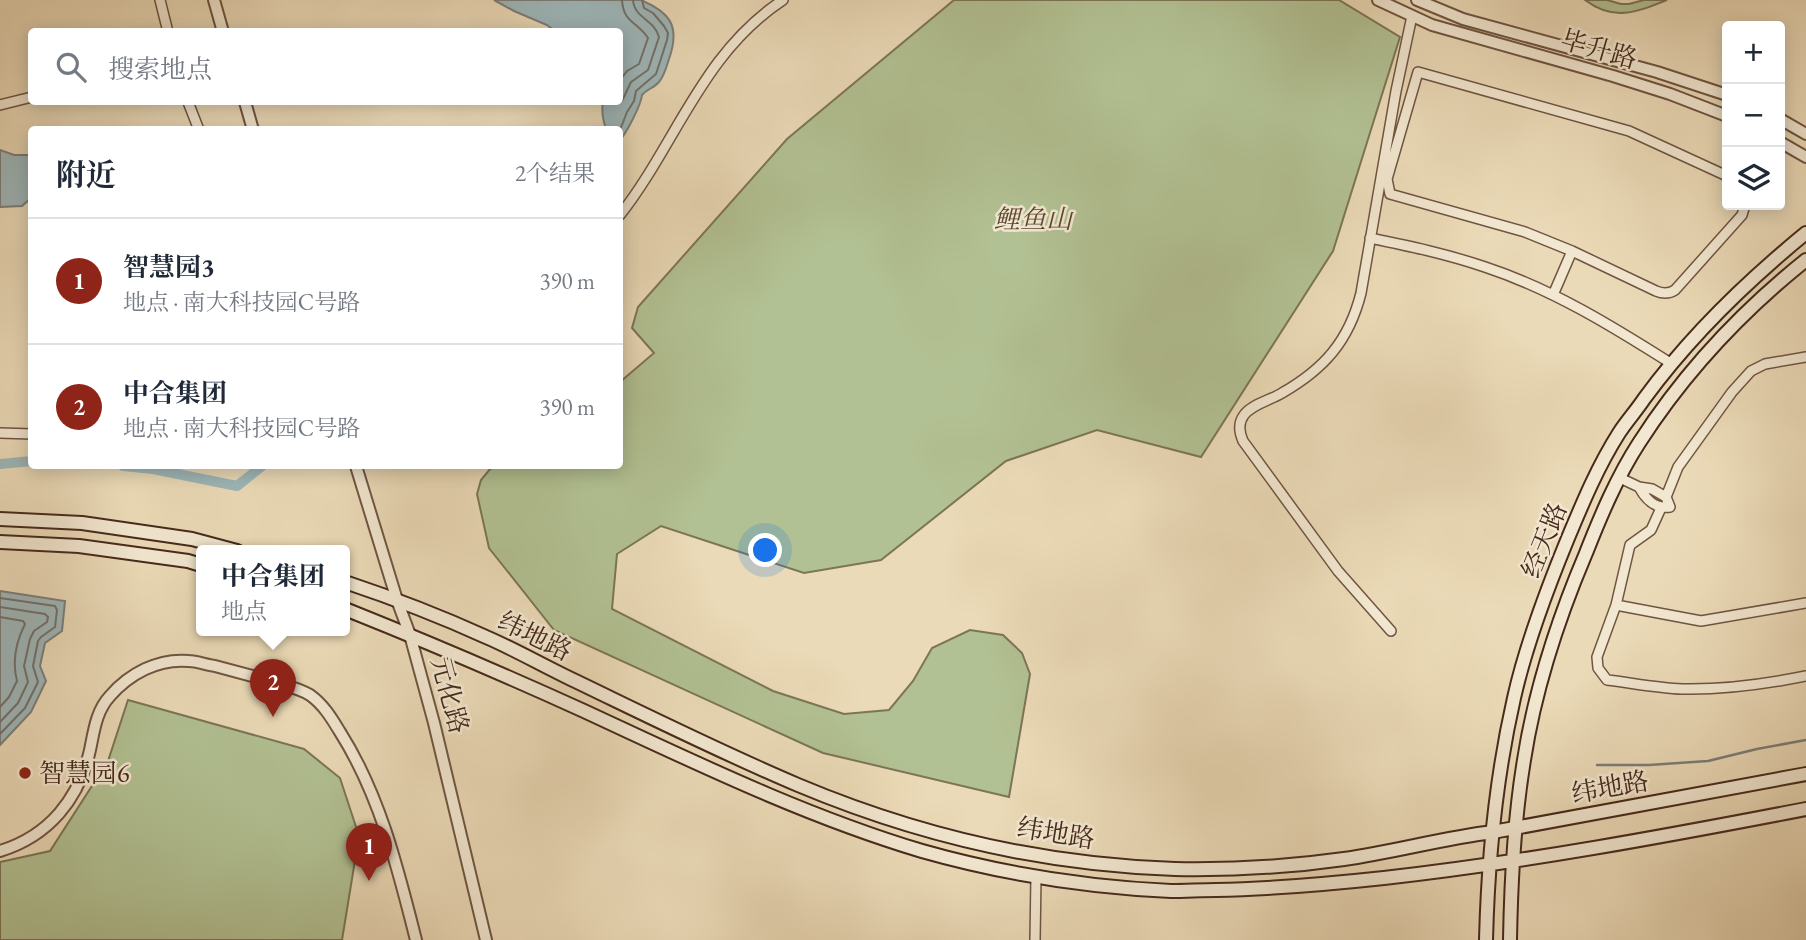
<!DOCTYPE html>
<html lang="zh">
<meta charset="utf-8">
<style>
:root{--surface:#fff;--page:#f6f6f7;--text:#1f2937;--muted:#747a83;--line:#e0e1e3;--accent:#8f2418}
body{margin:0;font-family:"EB Garamond","Noto Serif SC",serif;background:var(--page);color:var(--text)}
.controls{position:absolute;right:21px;top:21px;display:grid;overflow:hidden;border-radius:7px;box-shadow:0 4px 18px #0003}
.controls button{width:63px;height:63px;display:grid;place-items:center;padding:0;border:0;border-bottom:2px solid var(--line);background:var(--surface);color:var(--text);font:35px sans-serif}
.you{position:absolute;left:766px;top:551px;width:24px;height:24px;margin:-18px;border:5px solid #fff;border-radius:50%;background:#1a73e8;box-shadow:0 0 0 10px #1a73e833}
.badge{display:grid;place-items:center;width:46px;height:46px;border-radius:50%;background:var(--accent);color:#fff;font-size:23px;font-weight:700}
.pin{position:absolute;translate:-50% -58px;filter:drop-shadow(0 2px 4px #0008)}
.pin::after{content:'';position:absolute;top:37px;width:24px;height:21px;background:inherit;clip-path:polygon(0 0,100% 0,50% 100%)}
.popup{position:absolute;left:196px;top:545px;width:154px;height:91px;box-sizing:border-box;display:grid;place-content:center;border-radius:7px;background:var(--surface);filter:drop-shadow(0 2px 5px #0005);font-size:23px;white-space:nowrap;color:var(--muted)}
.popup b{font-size:26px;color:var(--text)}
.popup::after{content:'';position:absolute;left:50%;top:100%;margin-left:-14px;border:14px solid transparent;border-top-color:var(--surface)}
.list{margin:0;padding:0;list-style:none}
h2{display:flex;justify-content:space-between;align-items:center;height:91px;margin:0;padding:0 28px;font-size:30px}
h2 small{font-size:23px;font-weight:400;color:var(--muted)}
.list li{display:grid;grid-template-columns:46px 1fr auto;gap:21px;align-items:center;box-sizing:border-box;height:126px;padding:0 28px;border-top:2px solid var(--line)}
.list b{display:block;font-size:26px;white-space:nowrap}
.list p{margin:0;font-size:23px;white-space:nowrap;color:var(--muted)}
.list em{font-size:23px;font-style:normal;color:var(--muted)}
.icon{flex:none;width:38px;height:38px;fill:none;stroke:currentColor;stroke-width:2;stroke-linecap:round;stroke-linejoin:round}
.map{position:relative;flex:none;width:1806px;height:940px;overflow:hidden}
.search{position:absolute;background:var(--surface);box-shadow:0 4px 18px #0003;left:28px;top:28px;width:595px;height:77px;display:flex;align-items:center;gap:18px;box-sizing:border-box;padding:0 24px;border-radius:7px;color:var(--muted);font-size:26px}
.panel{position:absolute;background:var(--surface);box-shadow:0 4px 18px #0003;left:28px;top:126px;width:595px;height:343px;border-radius:7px}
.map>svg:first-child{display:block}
.green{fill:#b2c193;stroke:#7c7557;stroke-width:2}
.water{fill:#9eb7ba;stroke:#7b7e7a;stroke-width:2}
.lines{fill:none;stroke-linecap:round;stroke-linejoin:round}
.shore{stroke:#72706a;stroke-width:2}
.stream{stroke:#7b7e7a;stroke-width:2.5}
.canal{stroke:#9eb7ba;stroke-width:10}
.minor-casing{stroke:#6f5542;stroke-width:12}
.tertiary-casing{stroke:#6f5542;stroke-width:14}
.secondary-casing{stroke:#46291b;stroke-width:16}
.minor{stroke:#f2e7d0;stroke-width:9}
.tertiary{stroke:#f2e7d0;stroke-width:10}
.secondary{stroke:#f2e7d0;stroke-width:12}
.poi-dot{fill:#8f2418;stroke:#f2e7d0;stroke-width:2.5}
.labels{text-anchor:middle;stroke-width:5;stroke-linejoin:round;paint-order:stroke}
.street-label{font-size:26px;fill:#46291b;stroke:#f2e7d0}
.park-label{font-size:26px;font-style:italic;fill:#5c4733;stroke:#f2e7d0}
.poi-label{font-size:26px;fill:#46291b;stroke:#f2e7d0;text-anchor:start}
</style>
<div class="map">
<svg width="1806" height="940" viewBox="0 0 1806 940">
<rect width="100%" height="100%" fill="#ebdab7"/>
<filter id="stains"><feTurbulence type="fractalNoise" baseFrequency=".00286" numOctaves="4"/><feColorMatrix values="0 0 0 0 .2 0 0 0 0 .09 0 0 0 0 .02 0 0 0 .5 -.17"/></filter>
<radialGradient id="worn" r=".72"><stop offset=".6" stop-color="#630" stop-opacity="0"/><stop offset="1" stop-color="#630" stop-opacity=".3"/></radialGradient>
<path class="green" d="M954 0H1339L1400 37 1333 251 1201 457 1097 430 1006 461 881 560 804 573 661 526 617 554 612 609 773 691 844 714 889 710 913 681 932 648 970 630 1003 635 1022 653 1030 674 1009 797 823 753 554 630 489 548 477 494 481 480 490 469 497 466H620V382L654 353 632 328 638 307 787 139Z
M1585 0H1607L1621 4H1629L1644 0H1667C1637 12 1614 22 1585 0Z
M128 700 304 749 340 778 359 836 342 940H0V862L50 851 108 761Z"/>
<path class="water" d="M494 0H641C669 12 680 25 670 56 667 64 665 75 659 82 654 88 647 89 642 95 641 105 627 132 620 140V130L606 129C603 120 601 112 603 102H620V32L555 31 547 25 514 11Z
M0 150 14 155H31V198L22 206 0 207Z
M0 591 65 601 62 631 45 643 40 666 46 681 31 712 0 745Z"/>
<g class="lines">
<path class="shore" d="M620 80 627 71 639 64 648 38C638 22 623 23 622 0
M620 100 622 101 631 82 648 70 659 37C655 20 634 18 633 0
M620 130 627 112 634 101 636 91 656 74 667 40 668 33 664 26 653 13 644 8 642 0
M0 598 55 606 57 610 55 627 41 637 38 641 33 666 38 682 25 708 0 734
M0 607 45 614 48 617 47 622 34 631 30 639 24 666 28 682 18 703 0 722
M0 617 23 621 25 624C16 642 12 662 17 681L9 697 0 707"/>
<path class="stream" d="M1597 765H1649L1708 761 1757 749 1806 740"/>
<path class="canal" d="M0 464 32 461
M123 466 153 469 237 486 262 466"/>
<defs>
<path id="minor" d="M160 0 168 32
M188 102 199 130
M0 105 32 97
M620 215C676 144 702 53 783 0
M1370 238C1409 246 1447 254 1485 267 1552 289 1612 326 1672 364
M1572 251 1525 232 1390 194 1387 179 1418 72 1629 131 1727 176
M1553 295 1572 251 1656 291C1663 294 1669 294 1675 290L1742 215 1745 205
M0 433 32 434
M1620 478 1639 487 1652 489 1666 497 1670 507C1655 509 1646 500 1639 487
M1666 497 1678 467 1732 392 1751 371 1765 364 1806 357
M1661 508 1651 530 1630 545 1616 605 1597 657 1598 668 1607 680C1632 683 1658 688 1682 689 1724 690 1766 684 1806 676
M1616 605 1701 621 1806 603
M1391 631 1338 571 1243 441C1239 432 1238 423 1244 415 1252 404 1271 400 1282 393 1324 369 1349 341 1361 293L1396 91 1412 16
M1035 940 1036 877"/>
<path id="tertiary" d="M214 0 223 32
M1378 0 1432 25 1613 76 1670 94 1727 116
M1417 0 1463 19 1657 72 1727 95
M245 102 253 130
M1780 119 1806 134
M1780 142 1806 157
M356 466 397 600 410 635 434 723 486 940
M0 851C49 836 79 799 90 750 94 731 96 711 110 696 129 674 158 658 189 661 197 661 206 665 215 666 233 671 252 676 271 681 284 685 299 688 310 695 324 705 332 719 340 732 380 795 398 869 416 940"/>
<path id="secondary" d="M0 519 82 523 192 539 237 551
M0 542 79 546 188 561 201 565
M345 582C393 598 440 616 486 637 514 649 540 664 567 677 644 714 720 752 798 785 917 835 1046 865 1175 869 1232 870 1288 867 1344 859 1394 852 1443 838 1493 832L1806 774
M345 609C425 641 505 675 584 711 694 762 805 816 922 851 1003 874 1087 887 1171 891 1186 891 1201 890 1216 890 1272 889 1328 884 1384 878 1526 862 1666 836 1806 809
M1486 940C1488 859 1496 777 1514 698 1526 644 1547 589 1568 538 1583 502 1598 466 1619 433 1626 422 1636 411 1644 399 1690 336 1746 282 1806 233
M1510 940C1511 880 1514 820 1524 760 1535 689 1558 619 1586 553 1601 515 1617 477 1639 443 1684 373 1741 312 1806 260"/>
</defs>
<use href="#minor" class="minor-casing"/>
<use href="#tertiary" class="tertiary-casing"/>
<use href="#secondary" class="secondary-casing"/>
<use href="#minor" class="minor"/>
<use href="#tertiary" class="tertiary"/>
<use href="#secondary" class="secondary"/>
</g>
<circle class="poi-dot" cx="25" cy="773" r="7"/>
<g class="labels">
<g class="street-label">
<text transform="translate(1599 49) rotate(16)" y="9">毕升路</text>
<text transform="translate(1544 540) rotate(-68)" y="9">经天路</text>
<text transform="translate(535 636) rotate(26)" y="9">纬地路</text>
<text transform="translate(450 695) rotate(75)" y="9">元化路</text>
<text transform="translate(1610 787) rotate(-10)" y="9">纬地路</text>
<text transform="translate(1056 833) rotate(9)" y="9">纬地路</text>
</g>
<g class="park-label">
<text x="1033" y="228">鲤鱼山</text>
</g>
<g class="poi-label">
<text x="39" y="782">智慧园6</text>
</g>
</g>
<rect width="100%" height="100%" filter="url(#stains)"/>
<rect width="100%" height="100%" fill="url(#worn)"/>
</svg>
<div class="controls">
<button>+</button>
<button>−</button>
<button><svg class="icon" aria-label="layers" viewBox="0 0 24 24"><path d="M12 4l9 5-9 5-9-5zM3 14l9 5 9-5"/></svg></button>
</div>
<div class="you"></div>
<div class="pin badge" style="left:369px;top:881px">1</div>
<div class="pin badge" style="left:273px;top:717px">2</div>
<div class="popup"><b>中合集团</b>地点</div>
<div class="search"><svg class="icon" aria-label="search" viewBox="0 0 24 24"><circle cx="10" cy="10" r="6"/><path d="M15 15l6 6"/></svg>搜索地点</div>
<section class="panel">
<h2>附近<small>2个结果</small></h2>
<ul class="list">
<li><span class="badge">1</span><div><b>智慧园3</b><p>地点 · 南大科技园C号路</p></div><em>390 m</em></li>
<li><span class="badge">2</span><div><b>中合集团</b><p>地点 · 南大科技园C号路</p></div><em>390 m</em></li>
</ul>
</section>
</div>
